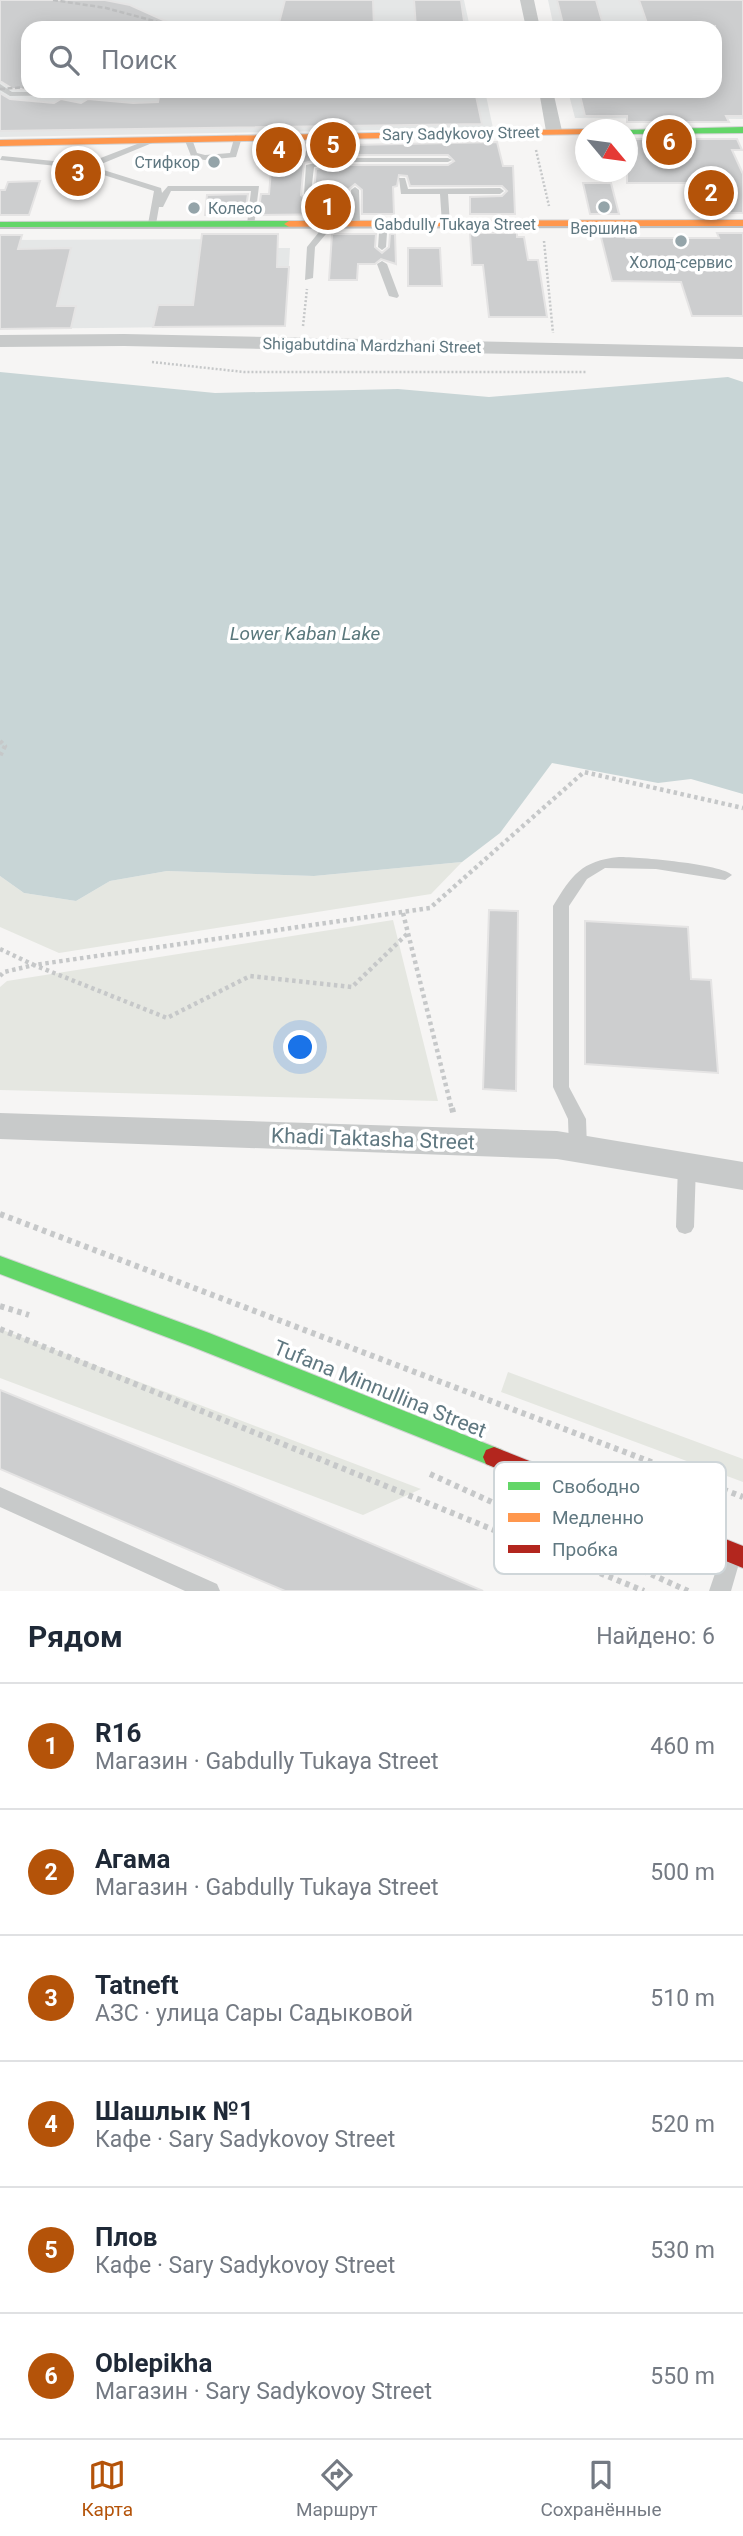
<!DOCTYPE html>
<html lang="ru">
<meta charset="utf-8">
<style>
:root{--surface:#fff;--page:#f2f2f3;--text:#1f2937;--muted:#747a83;--line:#e0e1e3;--accent:#b45309}
body{margin:0;font-family:Roboto,sans-serif;background:var(--page);color:var(--text)}
.compass{position:absolute;left:575px;top:119px;width:63px;height:63px;border-radius:50%;background:var(--surface);box-shadow:0 4px 18px #0003;rotate:119deg}
.you{position:absolute;left:301px;top:1048px;width:24px;height:24px;margin:-18px;border:5px solid #fff;border-radius:50%;background:#1a73e8;box-shadow:0 0 0 10px #1a73e833}
.badge{display:grid;place-items:center;width:46px;height:46px;border-radius:50%;background:var(--accent);color:#fff;font-size:23px;font-weight:700}
.pin{position:absolute;translate:-50% -50%;border:4px solid #fff;box-shadow:0 2px 7px #0006}
.list{margin:0;padding:0;list-style:none}
h2{display:flex;justify-content:space-between;align-items:center;height:91px;margin:0;padding:0 28px;font-size:30px}
h2 small{font-size:23px;font-weight:400;color:var(--muted)}
.list li{display:grid;grid-template-columns:46px 1fr auto;gap:21px;align-items:center;box-sizing:border-box;height:126px;padding:0 28px;border-top:2px solid var(--line)}
.list b{display:block;font-size:26px;white-space:nowrap}
.list p{margin:0;font-size:23px;white-space:nowrap;color:var(--muted)}
.list em{font-size:23px;font-style:normal;color:var(--muted)}
.icon{flex:none;width:38px;height:38px;fill:none;stroke:currentColor;stroke-width:2;stroke-linecap:round;stroke-linejoin:round}
.map{position:relative;flex:none;width:743px;height:1591px;overflow:hidden}
.search{position:absolute;background:var(--surface);box-shadow:0 4px 18px #0003;left:21px;right:21px;top:21px;height:77px;display:flex;align-items:center;gap:18px;box-sizing:border-box;padding:0 24px;border-radius:21px;color:var(--muted);font-size:26px}
.sheet{height:847px;background:var(--surface)}
nav{display:flex;justify-content:space-around;align-items:center;box-sizing:border-box;height:98px;border-top:2px solid var(--line);background:var(--surface);font-size:19px;color:var(--muted)}
nav a{display:grid;justify-items:center;gap:4px}
nav .on{color:var(--accent)}
.map>svg:first-child{display:block}
.built{fill:#e5e7e7}
.green{fill:#e5e7e1}
.water{fill:#c8d5d6}
.building{fill:#cdcecf;stroke:#e5e4e4;stroke-width:2}
.lines{fill:none;stroke-linecap:round;stroke-linejoin:round}
.fast-casing{stroke:#d2d3d4;stroke-width:2}
.slow-casing{stroke:#d2d3d4;stroke-width:2}
.jam-casing{stroke:#d2d3d4;stroke-width:2}
.path-far2{stroke:#c6c8c9;stroke-width:2.5;stroke-dasharray:2 2;stroke-linecap:butt}
.path-far1{stroke:#c6c8c9;stroke-width:4.5;stroke-dasharray:3.5 3.5;stroke-linecap:butt}
.path{stroke:#c6c8c9;stroke-width:6;stroke-dasharray:4.5 4.5;stroke-linecap:butt}
.lane{fill:#c8caca;fill-rule:evenodd}
.street{fill:#c8caca;fill-rule:evenodd}
.fast{fill:#63d668;fill-rule:evenodd}
.slow{fill:#ff974d;fill-rule:evenodd}
.jam{fill:#b3261e;fill-rule:evenodd}
.tram{stroke:#bfc0c1;stroke-width:2}
.rail{stroke:#bfc0c1;stroke-width:2.5;stroke-dasharray:5 2.5;stroke-linecap:butt}
.poi-dot{fill:#94a4a9;stroke:#fff;stroke-width:2.5}
.labels{text-anchor:middle;stroke-width:7;stroke-linejoin:round;paint-order:stroke}
.far-street-label{font-size:16px;fill:#607881;stroke:#fff}
.far-poi-label{font-size:16px;fill:#607881;stroke:#fff}
.water-label{font-size:19px;font-style:italic;fill:#5a787c;stroke:#fff}
.near-street-label{font-size:21px;fill:#607881;stroke:#fff}
.key{fill:#fff;stroke:#cfd6d9;stroke-width:2}
.key-label{font-size:19px;fill:#607881}
</style>
<div class="map">
<svg width="743" height="1591" viewBox="0 0 743 1591">
<rect width="100%" height="100%" fill="#f6f5f4"/>
<path class="built" d="M0 0H464L470 28H28V91H485L493 128 0 137Z
M548 0H743V119L575 118 568 91H715V28H554Z
M278 239V248H290L285 326 0 329V240Z"/>
<path class="green" d="M462 862 431 894 59 953 0 927V876L24 893 76 901 110 881 167 871 314 876Z
M393 920 438 1101 0 1090V987L7 981Z
M0 1329 421 1489 363 1515 0 1378Z
M508 1372 743 1459V1482L501 1392Z"/>
<path class="water" d="M0 372 215 393 398 389 489 397 728 377 743 382V794L691 779 658 783 552 763 500 833 462 862 314 876 167 871 110 881 76 901 24 893 0 876Z"/>
<path class="building" d="M0 0H105L130 5 181 28H28V89H13L0 81Z
M285 0H373L374 28H311L312 23H279Z
M414 0H461L465 28H416Z
M557 0H596L604 28H564Z
M639 0H743V116H726L729 122H627V116H585L579 91H715V26H648Z
M160 91H475L482 124 0 131V93L10 99 54 103 61 99 81 103 88 99 133 103 158 102Z
M627 139H737L742 150H732L743 174V213H710L698 183H627Z
M497 142 503 166H513L515 214H470V197L502 196 507 191 502 186H410L407 176 399 175 397 186 393 187 394 214H362V190L355 184 348 190 349 214 258 215 261 194H269L273 147 338 145 337 156 304 163 301 195 305 198 314 193 316 169 343 165H448L454 161 448 155H350L351 145Z
M40 181 29 215H0V190H5L8 182Z
M583 183H611L619 214H590Z
M248 194 245 215H205L207 195Z
M470 233H517V237H524L528 260H538L547 317H489L483 265H472Z
M600 233H624L626 238H719L717 233H743V316H692L681 282 612 281Z
M202 234H278L277 267H289L285 326 153 327 158 305H193Z
M332 234H376L375 247 382 253 389 247 390 234H395L396 264 381 259 375 264H358L357 280H329Z
M0 235H22L18 249 71 248 57 306H76L71 328 0 329Z
M408 248H440L442 286H408Z
M489 910 518 911 516 1091 483 1089Z
M585 921 688 927 691 979 711 980 718 1073 585 1064Z
M0 1390 229 1483 483 1591H285L0 1469Z"/>
<g class="lines">
<defs>
<path id="fast" d="M743 127V133L628 134V130H625Z
M0 222 289 221 294 224 289 227 0 228Z
M0 1256 209 1333 502 1450 505 1457 502 1464 494 1467 193 1347 0 1274Z"/>
<path id="slow" d="M589 129 586 130V134L0 146V140Z
M743 220V226L289 227 284 224 289 221Z"/>
<path id="jam" d="M494 1447 743 1546V1568L486 1464 483 1457 486 1450Z"/>
</defs>
<use href="#fast" class="fast-casing"/>
<use href="#slow" class="slow-casing"/>
<use href="#jam" class="jam-casing"/>
<path class="path-far2" d="M536 150 549 206
M544 241 553 333
M303 326 307 289
M152 362 244 372H587"/>
<path class="path-far1" d="M0 741 5 746 0 756
M403 913 452 1110
M0 949 34 965 430 908 584 772 743 808
M0 976 4 972 34 965 167 1018 250 976 352 987 408 933"/>
<path class="path" d="M452 1108 454 1116
M0 1214 743 1497
M0 1306 29 1315
M0 1329 644 1591
M430 1474 688 1591"/>
<path class="lane" d="M0 84 12 92H139L135 94 10 96 0 90Z
M346 133 350 135 347 158H448L452 160 448 162H343L314 167 311 193 304 195 306 165 339 158 342 135Z
M235 135 242 137 236 157 204 160 191 156 184 138 191 136 197 153 205 155 230 153Z
M150 139 157 141 94 167 161 188 162 193 168 186H259L254 226 247 224 251 191H171L163 207H159L156 224 152 227 148 224 154 191 85 169 0 160 2 156 85 164Z
M399 178H405L408 189 500 188 504 191 500 194H448L450 224 446 227 442 224 440 194H401Z
M355 187 359 190 360 224 356 227 352 224 351 190Z
M383 230 387 233 386 247 382 250 378 247 379 233Z
M319 232 326 234 315 247 313 278 305 280 307 247Z
M382 261 387 264 399 296 397 298 389 296 377 264Z
M619 857C638 857 722 864 732 875L725 880 656 869 605 868 587 879 569 906V1087L586 1119 587 1148 584 1153 578 1155 572 1153 569 1148 568 1119 553 1087V906C572 875 581 861 619 857Z
M687 1158 693 1160 696 1165 694 1227 691 1232 685 1234 679 1232 676 1227 678 1165 681 1160Z
M0 1487 217 1584 220 1591H185L0 1507Z
M729 1550 736 1553 740 1560 731 1591H709L722 1553Z"/>
<path class="street" d="M520 0H534L540 28H526Z
M539 91H553L562 131 560 134H548L546 131Z
M124 334 743 347V359L124 346 0 347V335Z
M0 1113 557 1131 743 1162V1190L557 1159 0 1139Z"/>
<use href="#fast" class="fast"/>
<use href="#slow" class="slow"/>
<use href="#jam" class="jam"/>
<path class="tram" d="M0 228 743 227"/>
<path class="rail" d="M53 0 106 8 180 28
M0 89 28 87"/>
</g>
<g class="poi-dot">
<circle cx="214" cy="162" r="7"/>
<circle cx="604" cy="207" r="7"/>
<circle cx="194" cy="208" r="7"/>
<circle cx="681" cy="241" r="7"/>
</g>
<g class="labels">
<g class="far-street-label">
<text transform="translate(461 133) rotate(-1)" y="6">Sary Sadykovoy Street</text>
<text x="455" y="230">Gabdully Tukaya Street</text>
<text transform="translate(372 345) rotate(1)" y="6">Shigabutdina Mardzhani Street</text>
</g>
<g class="far-poi-label">
<text x="200" y="168" text-anchor="end">Стифкор</text>
<text x="208" y="214" text-anchor="start">Колесо</text>
<text x="604" y="234">Вершина</text>
<text x="681" y="268">Холод-сервис</text>
</g>
<g class="water-label">
<text x="305" y="640">Lower Kaban Lake</text>
</g>
<g class="near-street-label">
<text transform="translate(373 1139) rotate(2)" y="7">Khadi Taktasha Street</text>
<text transform="translate(380 1389) rotate(22)" y="7">Tufana Minnullina Street</text>
</g>
</g>
<rect x="494" y="1462" width="232" height="112" rx="10" class="key"/>
<rect x="508" y="1482" width="32" height="8" fill="#63d668"/>
<rect x="508" y="1513" width="32" height="9" fill="#ff974d"/>
<rect x="508" y="1545" width="32" height="8" fill="#b3261e"/>
<g class="key-label">
<text x="552" y="1493">Свободно</text>
<text x="552" y="1524">Медленно</text>
<text x="552" y="1556">Пробка</text>
</g>
</svg>
<svg class="compass" viewBox="-18 -18 36 36"><path d="M0-13l5 13h-10z" fill="#e53935"/><path d="M0 13l5-13h-10z" fill="#747a83"/></svg>
<div class="you"></div>
<div class="pin badge" style="left:328px;top:207px">1</div>
<div class="pin badge" style="left:711px;top:193px">2</div>
<div class="pin badge" style="left:78px;top:173px">3</div>
<div class="pin badge" style="left:279px;top:150px">4</div>
<div class="pin badge" style="left:333px;top:145px">5</div>
<div class="pin badge" style="left:669px;top:142px">6</div>
<div class="search"><svg class="icon" aria-label="search" viewBox="0 0 24 24"><circle cx="10" cy="10" r="6"/><path d="M15 15l6 6"/></svg>Поиск</div>
</div>
<section class="sheet">
<h2>Рядом<small>Найдено: 6</small></h2>
<ul class="list">
<li><span class="badge">1</span><div><b>R16</b><p>Магазин · Gabdully Tukaya Street</p></div><em>460 m</em></li>
<li><span class="badge">2</span><div><b>Агама</b><p>Магазин · Gabdully Tukaya Street</p></div><em>500 m</em></li>
<li><span class="badge">3</span><div><b>Tatneft</b><p>АЗС · улица Сары Садыковой</p></div><em>510 m</em></li>
<li><span class="badge">4</span><div><b>Шашлык №1</b><p>Кафе · Sary Sadykovoy Street</p></div><em>520 m</em></li>
<li><span class="badge">5</span><div><b>Плов</b><p>Кафе · Sary Sadykovoy Street</p></div><em>530 m</em></li>
<li><span class="badge">6</span><div><b>Oblepikha</b><p>Магазин · Sary Sadykovoy Street</p></div><em>550 m</em></li>
</ul>
</section>
<nav>
<a class="on"><svg class="icon" aria-label="map" viewBox="0 0 24 24"><path d="M3 6l6-2 6 2 6-2v14l-6 2-6-2-6 2zM9 4v14M15 6v14"/></svg>Карта</a>
<a><svg class="icon" aria-label="directions" viewBox="0 0 24 24"><path d="M12 3l9 9-9 9-9-9zM9 14v-3h6M13 9l2 2-2 2"/></svg>Маршрут</a>
<a><svg class="icon" aria-label="saved" viewBox="0 0 24 24"><path d="M7 4h10v16l-5-4-5 4z"/></svg>Сохранённые</a>
</nav>
